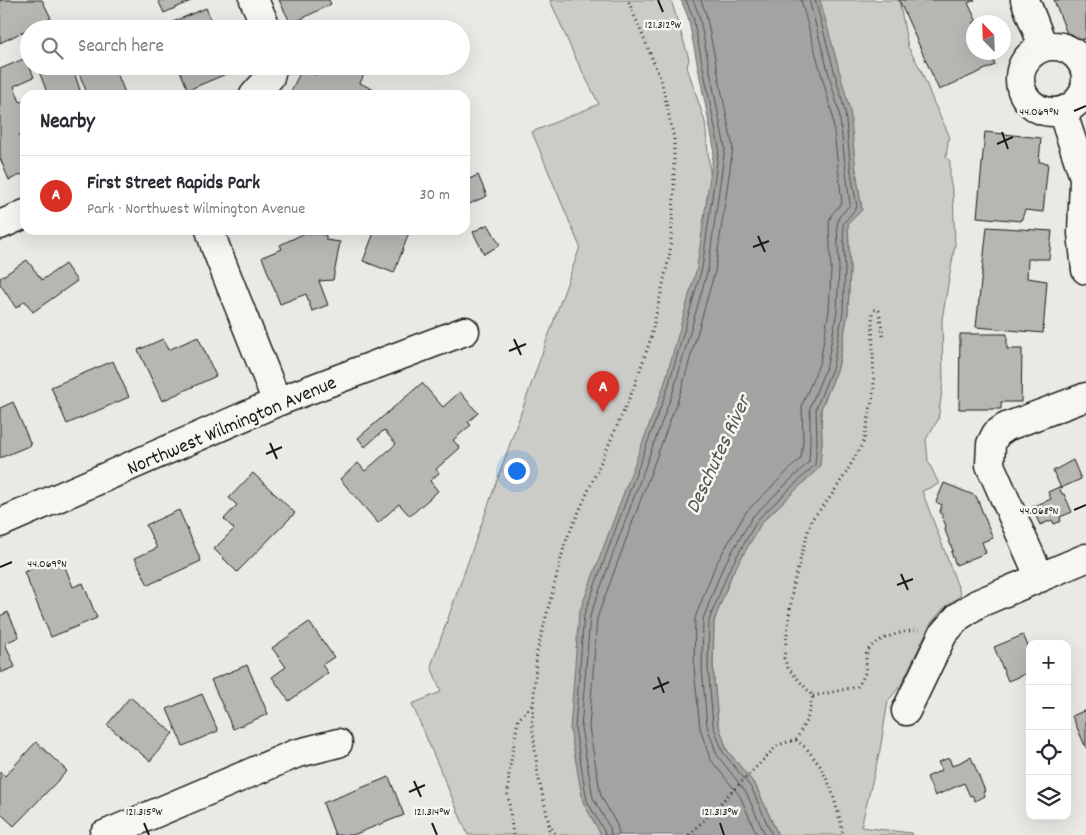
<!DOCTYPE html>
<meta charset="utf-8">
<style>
:root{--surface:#fff;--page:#f7f7f7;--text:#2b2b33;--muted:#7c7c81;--line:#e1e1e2;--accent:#d93025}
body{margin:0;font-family:Dekko,sans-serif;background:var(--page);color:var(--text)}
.controls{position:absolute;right:15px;bottom:15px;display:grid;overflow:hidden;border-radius:10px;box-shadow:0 5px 20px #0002}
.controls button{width:45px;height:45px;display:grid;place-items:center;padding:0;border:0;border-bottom:1px solid var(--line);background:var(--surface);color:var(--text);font:25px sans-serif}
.compass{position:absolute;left:966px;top:15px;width:45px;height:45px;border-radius:50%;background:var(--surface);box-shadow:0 5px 20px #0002;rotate:337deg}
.you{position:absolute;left:516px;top:470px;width:18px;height:18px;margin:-12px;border:4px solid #fff;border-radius:50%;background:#1a73e8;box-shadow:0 0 0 8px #1a73e833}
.badge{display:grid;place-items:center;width:32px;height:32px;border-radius:50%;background:var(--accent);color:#fff;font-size:16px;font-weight:700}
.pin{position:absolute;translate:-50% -41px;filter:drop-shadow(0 1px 2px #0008)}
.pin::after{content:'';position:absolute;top:26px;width:18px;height:15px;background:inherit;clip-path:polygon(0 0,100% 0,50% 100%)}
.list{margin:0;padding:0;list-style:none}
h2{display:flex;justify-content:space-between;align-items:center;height:65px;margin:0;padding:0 20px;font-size:21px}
h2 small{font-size:16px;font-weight:400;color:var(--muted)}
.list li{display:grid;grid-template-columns:32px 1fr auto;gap:15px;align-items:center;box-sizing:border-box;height:80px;padding:0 20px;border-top:1px solid var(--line)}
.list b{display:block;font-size:19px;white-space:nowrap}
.list p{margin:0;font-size:16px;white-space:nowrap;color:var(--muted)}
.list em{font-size:16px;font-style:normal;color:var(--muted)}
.icon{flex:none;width:28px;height:28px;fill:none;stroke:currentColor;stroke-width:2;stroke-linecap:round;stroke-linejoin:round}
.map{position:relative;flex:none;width:1086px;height:835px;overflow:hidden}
.search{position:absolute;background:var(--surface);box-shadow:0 5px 20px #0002;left:20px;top:20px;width:450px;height:55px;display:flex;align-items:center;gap:12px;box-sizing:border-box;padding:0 18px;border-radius:28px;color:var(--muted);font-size:19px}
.panel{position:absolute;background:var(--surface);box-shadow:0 5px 20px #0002;left:20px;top:90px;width:450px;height:145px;border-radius:15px}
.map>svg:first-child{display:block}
.green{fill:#cbcbc7;stroke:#747472}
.water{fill:#a3a3a1;stroke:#6d6d6c}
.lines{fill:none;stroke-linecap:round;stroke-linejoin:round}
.shore{stroke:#525251;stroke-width:1}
.building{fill:#b6b6b3;stroke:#1c1c1c}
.minor-casing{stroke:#1c1c1c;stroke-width:31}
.path{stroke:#1c1c1c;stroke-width:3;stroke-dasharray:1 4;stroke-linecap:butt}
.minor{stroke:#f6f6f2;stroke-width:28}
.ticks{fill:none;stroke:#1c1c1c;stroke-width:2}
.labels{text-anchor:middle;stroke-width:5;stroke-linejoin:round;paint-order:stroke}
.street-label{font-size:20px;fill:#1c1c1c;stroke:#f6f6f2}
.water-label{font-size:21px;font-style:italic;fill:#525251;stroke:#f6f6f2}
.ticks-label{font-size:12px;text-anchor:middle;fill:#1c1c1c;stroke:#f6f6f2;stroke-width:5;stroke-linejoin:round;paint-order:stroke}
</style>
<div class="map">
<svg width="1086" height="835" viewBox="0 0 1086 835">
<rect width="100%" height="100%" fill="#e9e9e5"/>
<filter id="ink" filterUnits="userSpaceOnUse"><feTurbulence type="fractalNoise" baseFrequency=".02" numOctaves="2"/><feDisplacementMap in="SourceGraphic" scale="10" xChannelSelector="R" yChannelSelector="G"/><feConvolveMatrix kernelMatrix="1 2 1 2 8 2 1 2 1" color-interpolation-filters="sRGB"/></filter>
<g filter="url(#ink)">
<path class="green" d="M550 0H671L689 59 687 67 705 122 711 182 640 835H468L412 704 441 692 431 666 580 247 532 132 599 104 574 55Z
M819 0H899L908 47 921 70 933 101 949 135 946 157 950 161V180L953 194 955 245 942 319 943 383 938 420 926 439 928 461 939 484 922 491 961 595 943 609 931 623 901 685 888 701 880 750 861 827 911 833 912 835H778L756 786 727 750 718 723 713 667 714 621 732 574 762 522 819 467 822 442 821 409 838 368 848 313 850 269 848 224 862 210 856 171Z"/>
<path class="water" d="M681 0H820L850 110 856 171 862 210 848 224 850 269 848 312 838 368 821 409 822 442 820 467 762 522 732 574 714 621 713 667 718 723 727 750 756 786 778 835H601L583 802 570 729 579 613 664 385 697 267 714 148 688 17Z"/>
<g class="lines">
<path class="shore" d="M605 835 604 831 587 801 575 728 584 615 668 387 702 268 719 148 693 17 686 0
M611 835 610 828 593 798 581 728 590 616 674 389 708 269 725 148 699 15 693 0
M619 835 617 825 601 796 589 728 597 618 681 391 715 271 733 148 706 14 701 0
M757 835 740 796 710 759 700 728 694 668 695 618 715 566 746 512 801 458 803 441 802 405 820 362 829 311 831 269 829 221 832 214 842 203 832 113 801 0
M765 835 746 792 717 755 707 726 702 668 703 619 722 569 753 516 809 462 810 442V407L827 365 837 311 839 269 837 224 839 217 850 205 839 112 809 0
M772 835 752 789 723 752 713 725 708 667 709 620 728 572 758 519 815 465 817 442 816 408 833 366 843 312 845 269 843 224 857 207 851 172 845 111 815 0"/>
</g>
<path class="building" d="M0 0H42L51 18 0 43Z
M158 0H193L164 13Z
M279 0H329L331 4 291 24Z
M899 0H975L968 3 977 22H974V52H990L995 65 939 90Z
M1054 0H1086V38L1071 44Z
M206 8 215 29H156Z
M26 58 34 77 14 86 20 102 25 100V132L19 135 25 150V173L9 180 0 158V69Z
M37 66H72L80 90 67 95H48Z
M76 66H114L126 95H88Z
M178 66H231L233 71 188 90Z
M319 66 330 71 333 66H368L360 83 384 95H289L302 69 315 75Z
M985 132 1041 138 1039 162 1048 163 1043 212 1025 210 1021 221 977 217Z
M478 175 487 196 465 206V181Z
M488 224 500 245 484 254 473 232Z
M987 227 1052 231 1049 259H1028L1027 278 1047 281 1043 333 976 327Z
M375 230H410L394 273 363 261Z
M305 233 326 235V240L340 242 333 280 319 281 328 305 312 311 306 294 280 304 262 257 282 249 280 245Z
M27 260 42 280 65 264 77 281 33 312 25 301 16 308 0 284V278Z
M960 334H1007V349H1022L1021 402H1001V409H959Z
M198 337 216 376 162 401 138 350 163 339 168 350Z
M113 361 129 397 67 424 51 387Z
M422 383 443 407 460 392 478 413 468 422 471 425 453 440 460 448 436 469 439 473 430 481 438 491 410 516 399 504 378 523 340 479 358 463 365 471 396 444 384 430 365 447 358 438Z
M13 402 31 445 0 458V408Z
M1073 460 1081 479 1061 488 1053 471Z
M253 473 295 513 237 572 214 549 234 529 224 519 237 505 229 498Z
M944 483 976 496 993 538 982 542 986 553 956 565 951 552 953 551 945 530 946 526 940 511 942 505 936 502Z
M1059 487 1062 494H1064L1072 512 1060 517 1061 521 1054 524 1052 520 1040 525 1032 507 1051 499 1048 492Z
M179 510 201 561 148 585 135 558 157 548 146 525Z
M61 557 73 587 83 583 97 618 51 637 24 572Z
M8 612 19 637 5 643 15 667 0 673V616Z
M309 622 334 657 322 665 328 673 289 701 272 677 286 667 272 648Z
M1023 635 1030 650V672L1008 681 994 647Z
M247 665 268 714 233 729 211 680Z
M202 694 218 731 183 746 167 709Z
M130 697 173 733 150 761 107 725Z
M1086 710V748L1072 716Z
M36 742 67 771 14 826 0 813V772L5 776Z
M971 757 985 791 983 792 985 796 975 801 972 795 970 796 964 783 935 796 927 777 942 770 938 762 949 758 952 766Z
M389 777 404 815 353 835H335L323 803Z"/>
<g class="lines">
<defs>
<path id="minor" d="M254 0 267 29
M1025 0 1043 46
M1020 79a33 33 0 1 1 66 0a33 33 0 1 1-66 0Z
M254 95 270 77 273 66
M1062 111 1086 183
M1084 180 1082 233 1086 270
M0 225 25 214
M210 230 215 246 277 402
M0 523 277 402 465 331
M1040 578 990 465 991 444 996 434 1006 427 1086 397
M906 711 943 634 958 617 977 604 1086 558
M104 835 295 754 338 743"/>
</defs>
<use href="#minor" class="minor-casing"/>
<path class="path" d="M813 696 857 687C860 683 863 678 865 673 867 667 865 659 867 653 871 639 906 630 919 630
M796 740 807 719 813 696 788 668 784 658 793 586 811 520 829 499 846 473 864 441 874 390 872 313 874 310 877 309 879 311 883 336
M549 824 556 835
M513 835 508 795 509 773 518 720 533 704
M549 835V823L538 776 532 723 537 652 565 543 633 390 650 341 670 253 674 196V138L661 80 628 0
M689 835 777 746 784 743 796 740 807 749 820 766 831 788 841 823 843 835"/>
<use href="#minor" class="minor"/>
</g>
</g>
<path class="ticks" d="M658 0 663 12M1074 111 1086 106M1002 132 1008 149M997 144 1013 137M758 236 765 252M753 247 769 241M514 339 521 355M509 351 526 344M270 443 277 459M266 454 282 447M1074 510 1086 505M0 567 12 562M901 574 908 590M897 585 913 579M658 677 664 693M653 689 669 682M414 781 421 797M409 792 425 785M144 823 149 835M432 823 437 835M720 823 724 835"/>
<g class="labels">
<g class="street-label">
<text transform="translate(231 424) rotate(-23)" y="7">Northwest Wilmington Avenue</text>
</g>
<g class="water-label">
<text transform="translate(717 454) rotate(-65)" y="7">Deschutes River</text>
</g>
</g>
<g class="ticks-label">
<text x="663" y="28">121.312°W</text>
<text x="1039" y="115">44.069°N</text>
<text x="1039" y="514">44.068°N</text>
<text x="47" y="567">44.069°N</text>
<text x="144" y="815">121.315°W</text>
<text x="432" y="815">121.314°W</text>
<text x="720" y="815">121.313°W</text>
</g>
</svg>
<div class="controls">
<button>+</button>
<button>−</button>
<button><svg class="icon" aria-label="locate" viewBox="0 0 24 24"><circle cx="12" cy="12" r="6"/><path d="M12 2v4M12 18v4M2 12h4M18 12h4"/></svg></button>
<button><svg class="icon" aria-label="layers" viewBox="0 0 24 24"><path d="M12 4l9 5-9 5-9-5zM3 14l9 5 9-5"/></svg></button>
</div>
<svg class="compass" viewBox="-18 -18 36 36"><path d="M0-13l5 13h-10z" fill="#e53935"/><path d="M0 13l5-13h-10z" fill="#7c7c81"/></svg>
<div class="you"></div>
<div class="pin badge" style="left:603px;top:412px">A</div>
<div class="search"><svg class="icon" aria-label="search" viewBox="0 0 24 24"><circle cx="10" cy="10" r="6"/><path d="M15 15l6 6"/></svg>Search here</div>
<section class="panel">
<h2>Nearby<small></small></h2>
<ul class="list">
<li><span class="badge">A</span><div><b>First Street Rapids Park</b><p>Park · Northwest Wilmington Avenue</p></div><em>30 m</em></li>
</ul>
</section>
</div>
